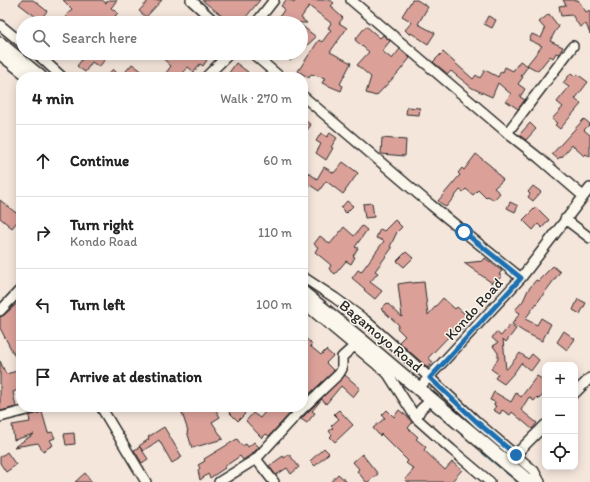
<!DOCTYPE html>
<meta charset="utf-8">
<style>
:root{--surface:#fff;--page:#f6f6f6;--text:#222;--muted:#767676;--line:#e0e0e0}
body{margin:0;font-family:Itim,sans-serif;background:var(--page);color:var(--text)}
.controls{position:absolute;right:12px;bottom:12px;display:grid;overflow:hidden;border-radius:8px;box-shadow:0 2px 10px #0003}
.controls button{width:36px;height:36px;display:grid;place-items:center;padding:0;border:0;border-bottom:1px solid var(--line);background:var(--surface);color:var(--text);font:20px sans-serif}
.stop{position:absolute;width:12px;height:12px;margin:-9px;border:3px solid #1f6fb2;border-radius:50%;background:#fff}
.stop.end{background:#1f6fb2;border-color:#fff;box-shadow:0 1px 4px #0008}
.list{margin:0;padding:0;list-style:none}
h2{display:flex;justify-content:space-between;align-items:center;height:52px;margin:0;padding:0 16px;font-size:17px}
h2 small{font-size:13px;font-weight:400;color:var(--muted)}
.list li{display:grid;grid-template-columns:26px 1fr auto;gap:12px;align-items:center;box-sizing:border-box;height:72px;padding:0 16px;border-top:1px solid var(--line)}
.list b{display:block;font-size:15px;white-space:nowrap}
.list p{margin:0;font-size:13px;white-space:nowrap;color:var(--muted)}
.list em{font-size:13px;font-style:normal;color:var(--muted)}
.icon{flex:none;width:22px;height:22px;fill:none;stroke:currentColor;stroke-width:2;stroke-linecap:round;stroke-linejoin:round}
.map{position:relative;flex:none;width:590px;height:482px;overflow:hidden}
.search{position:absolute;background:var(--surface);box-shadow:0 2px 10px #0003;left:16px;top:16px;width:292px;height:44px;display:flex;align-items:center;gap:10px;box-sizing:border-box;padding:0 14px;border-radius:22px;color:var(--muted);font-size:15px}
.panel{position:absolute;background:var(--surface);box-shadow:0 2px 10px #0003;left:16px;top:72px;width:292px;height:340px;border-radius:16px}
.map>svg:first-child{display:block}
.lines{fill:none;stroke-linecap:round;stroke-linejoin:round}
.stream{stroke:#63929c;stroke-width:2.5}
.building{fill:#dba199;stroke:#2b2b2b}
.minor-casing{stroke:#2b2b2b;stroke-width:12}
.highway-casing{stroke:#2b2b2b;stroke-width:16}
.minor{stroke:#fbf7ec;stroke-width:9}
.highway{stroke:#fbf7ec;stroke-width:13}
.route{stroke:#1f6fb2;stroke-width:5}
.labels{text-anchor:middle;stroke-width:3;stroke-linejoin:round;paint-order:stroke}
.street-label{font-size:15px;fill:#2b2b2b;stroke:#fbf7ec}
</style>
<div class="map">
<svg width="590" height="482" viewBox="0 0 590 482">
<rect width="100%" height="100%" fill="#f5e6db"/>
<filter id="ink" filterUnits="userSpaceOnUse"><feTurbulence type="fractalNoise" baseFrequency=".025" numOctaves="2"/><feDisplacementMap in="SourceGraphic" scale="8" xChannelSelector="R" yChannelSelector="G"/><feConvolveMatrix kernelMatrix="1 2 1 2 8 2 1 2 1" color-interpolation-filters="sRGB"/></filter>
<g filter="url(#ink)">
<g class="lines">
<path class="stream" d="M483 453 518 482"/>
</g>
<path class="building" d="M22 0H33L47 11 40 20 19 4Z
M63 0H102L106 3 108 0H117L111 8 118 13 115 16 123 23H71L66 16 72 9Z
M149 0H162L146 17 139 11Z
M202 0H260L241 23H226L220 18 222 16Z
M286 0H290L294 3 296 0H330L334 3 331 6 334 8 333 9 343 18 339 23 347 28 330 52 351 63 340 84 343 86 341 91 322 83 325 78 311 74 309 78 298 71 319 40 322 42 331 30 328 28 331 23 309 6 301 18 307 23H275L284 10V8L281 6Z
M412 0H417L428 7 418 24 435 33 428 44 411 33 410 35 405 30 412 22 402 16Z
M563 0H578L586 12 590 10V34L586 24 580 27 572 15 561 16 559 6 566 5Z
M549 14 559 27 556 30 550 41 563 47 559 54 556 53 553 58 550 56 538 71 527 65 542 46 529 40 532 34 541 38 545 29 539 22Z
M488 16 496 20 492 28 484 24Z
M301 25 316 37 301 51Z
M366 26 380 38 383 35 390 41 382 51 392 59 400 49 410 58 398 73 376 96 366 93 371 77 357 65 369 52 355 40Z
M443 52 473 79 476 75 480 78 485 70 498 77 501 71 503 72 505 67 513 71 520 61 528 66 521 76 523 77 518 84 525 89 520 97 525 100 518 109 506 101 511 94 498 83 492 97 472 88 451 71 448 74 433 62Z
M89 53H101L107 57 99 67 92 62 85 72 77 66 84 57 86 58Z
M157 53H197L207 60 203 66 200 64 194 72 188 67 180 77H163L171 66Z
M289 53H299L290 61 285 56Z
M236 63 248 72 244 77H226Z
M132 64 139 69 149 77H121Z
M113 69 121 77H106Z
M571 73 575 76 577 74 588 82 575 99 581 104 560 129 555 125 557 123 552 119 563 107 557 102 569 87 563 83Z
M407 107 420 108 419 115 406 114Z
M584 119 590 124 584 130 590 135V157L586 154 584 156 572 145 561 158 560 157 558 159 552 154Z
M306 121 311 125 303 135V125Z
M530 123 536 129 526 140 519 135Z
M321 133 327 137 330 133 337 138 331 147 333 148 326 160 316 153 321 144 316 141Z
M382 138 406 140 405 156 381 154Z
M476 154 492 167 503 180 494 188 500 193 494 200 488 196 486 198 478 190 473 195 466 189 463 192 460 190 446 207 438 201 460 175 458 173 462 168 464 170Z
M343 162 358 173 343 194 326 181 319 191 310 185 303 194V176L306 171 317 179 324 167 334 173Z
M533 186 541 192 533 201 528 197 530 194 528 192Z
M0 200 16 213 21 207V217L12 228 0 218Z
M347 201 353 206 346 213 341 208Z
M510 202 518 206 515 212 507 208Z
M372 203 374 217 365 218 363 204Z
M536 207 549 220 542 228 538 224 533 230 523 220Z
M395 220 402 227 397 232 390 247 392 248 375 271 378 273 370 282 382 291 375 299 364 290 365 289 352 278 358 270 361 272 384 241 376 238 380 229 384 231Z
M362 226 367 230 355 247 358 248 353 256 355 257 351 264 346 261 335 274 329 269 331 265 315 252 318 247 314 244 320 236 330 244 344 227 354 236Z
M406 252 413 258 404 267 397 261Z
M485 258 502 271 499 274 502 276 497 281 495 279 492 283 464 263 483 261Z
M553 266 560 272 525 319 537 325 541 318 551 324 542 341 524 332 512 324 520 313 515 310 523 301 528 290 536 280 538 281Z
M411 282 412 283 424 282 428 315 443 298 455 309 457 307 467 316 464 319 465 329 454 331 428 358 433 362 428 368 399 342 405 336 397 328 399 325 381 309 387 303 402 317 398 284Z
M578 299 586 303 580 314 573 310Z
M21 300V368L0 328V317L4 315Z
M510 325 516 329 506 342 503 339 506 370 520 353 528 359 532 354 539 360 531 371 521 363 514 373 504 384 495 378 498 374 491 369 498 359V353L493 346 498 343 492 338 496 332 501 336Z
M564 331 575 339 567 350 557 342Z
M303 336 312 344 310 346 321 355 326 350 333 356 326 363 334 371 303 400V356L306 352 303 354Z
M0 361 6 374 21 370V389L13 392 16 407 0 411Z
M345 375 360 388 353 397 341 386 326 404 322 399 312 411 315 413 307 423 301 419Z
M537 376 545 381V393L539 399 537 397 534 401 529 397 521 410 537 423 532 429 512 412 510 415 502 410 500 414 493 410 496 406 494 405 495 402 490 400 494 392 511 402 516 393 521 397Z
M180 407H214L220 417 212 422 223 439 192 448 187 431H188Z
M224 407H238L245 414 238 421Z
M269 407H296L269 436 266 434 262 438 246 421 253 413 260 418Z
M339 410 353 425 335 442 330 437 332 435 329 431 333 428 331 426 339 419 334 414Z
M387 410 394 417 399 410 410 419 412 423 408 428 418 437 416 439 426 447 424 450 445 470 452 462 462 470 451 482H408L405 479 414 469 406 463 408 461 381 434 380 436 373 428 385 418 382 415Z
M42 412 48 433 52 432 55 438 50 440 53 445 43 451 38 443 14 447 34 434 14 440 12 425 30 422 29 416Z
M164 427 182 457 172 463 159 440 143 451 139 446 149 439 148 437Z
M74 433 75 444 66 445 64 434Z
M237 439 242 446 246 444 248 447 254 442 259 447 252 454 243 460 240 456 224 467 225 468 210 478 208 474 200 480 198 470 200 468 198 465 205 461 204 459Z
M140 447 148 459 142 463 134 450Z
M324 448 329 453 315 466 310 461Z
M7 452 16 465 6 472 0 463V457Z
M289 454 299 467 291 474 287 468 276 475 269 466 283 456 284 458Z
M362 454 378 474 368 482H366L357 471 359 469 353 462Z
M85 473 92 482H75Z
M338 474 347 482H331Z"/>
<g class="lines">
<defs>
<path id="minor" d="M191 0 216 23
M351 0 511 136 539 158 583 196
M256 23 274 0
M0 25 23 44
M36 53 62 77
M252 53 280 77
M0 55 28 77
M206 77 230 53
M303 96 431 205 521 278
M507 133 573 46
M565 219 590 238
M303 277 335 298 365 320 430 378 477 422 534 471 540 482
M303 303 388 374 416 418
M0 311 21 289
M418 389 521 278 590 188
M575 393 590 378
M431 400 421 409 416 418 452 450 490 482
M101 407 146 482
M0 417 39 407
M515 455 545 425
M256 459 274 482
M219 482 256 459 301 410 339 374 342 369V357L361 340"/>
<path id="highway" d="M0 44 40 77
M303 293 361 340 529 482"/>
</defs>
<use href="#minor" class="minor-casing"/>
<use href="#highway" class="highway-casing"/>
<use href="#minor" class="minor"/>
<use href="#highway" class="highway"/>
</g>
</g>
<g class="lines" filter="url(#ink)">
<path class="route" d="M464 232 521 278 430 378 477 422 516 455"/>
</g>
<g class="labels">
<g class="street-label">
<text transform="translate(474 309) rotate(-48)" y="5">Kondo Road</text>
<text transform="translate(381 336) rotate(40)" y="5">Bagamoyo Road</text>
</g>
</g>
</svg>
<div class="controls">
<button>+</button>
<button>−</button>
<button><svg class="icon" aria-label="locate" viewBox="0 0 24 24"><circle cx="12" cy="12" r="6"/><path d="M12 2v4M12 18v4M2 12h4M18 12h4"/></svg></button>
</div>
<div class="stop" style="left:464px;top:232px"></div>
<div class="stop end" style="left:516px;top:455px"></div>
<div class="search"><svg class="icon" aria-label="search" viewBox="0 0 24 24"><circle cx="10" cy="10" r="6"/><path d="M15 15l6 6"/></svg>Search here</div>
<section class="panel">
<h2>4 min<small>Walk · 270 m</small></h2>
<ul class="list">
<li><svg class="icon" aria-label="ahead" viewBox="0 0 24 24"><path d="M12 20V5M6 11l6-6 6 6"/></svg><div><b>Continue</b></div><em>60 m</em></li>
<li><svg class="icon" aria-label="right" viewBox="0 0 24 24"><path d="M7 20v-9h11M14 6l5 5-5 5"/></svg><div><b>Turn right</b><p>Kondo Road</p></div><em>110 m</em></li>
<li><svg class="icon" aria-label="left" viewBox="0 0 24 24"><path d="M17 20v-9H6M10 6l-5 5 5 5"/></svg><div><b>Turn left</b></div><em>100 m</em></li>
<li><svg class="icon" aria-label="arrive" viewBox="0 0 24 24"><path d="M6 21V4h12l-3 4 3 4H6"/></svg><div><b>Arrive at destination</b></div></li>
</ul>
</section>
</div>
